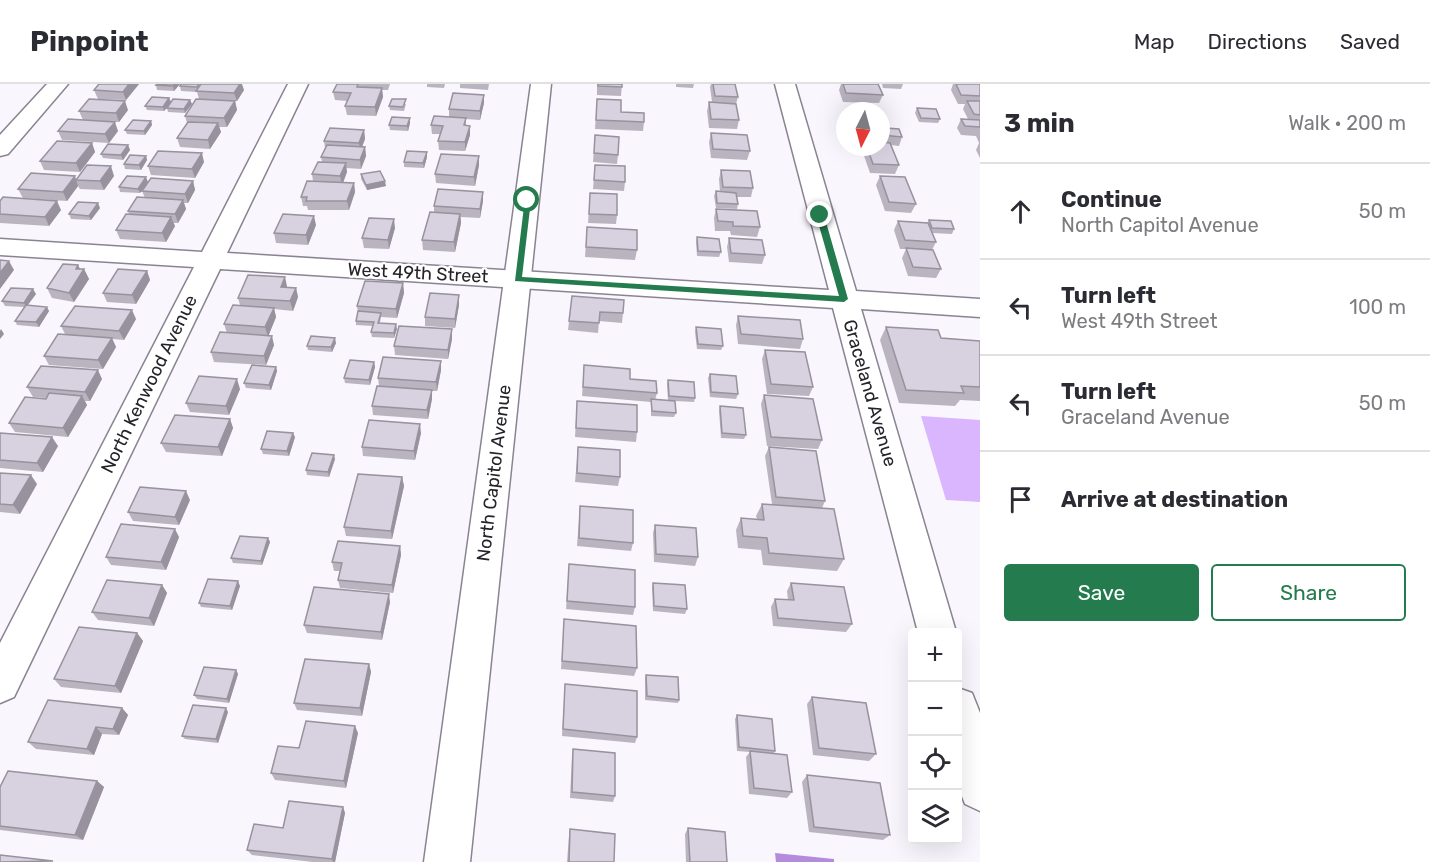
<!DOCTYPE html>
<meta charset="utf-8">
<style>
:root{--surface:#fff;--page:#f2f2f3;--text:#2b2b33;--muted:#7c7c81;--line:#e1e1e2;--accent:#247b4e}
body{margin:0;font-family:Rubik,sans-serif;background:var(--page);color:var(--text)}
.controls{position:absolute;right:18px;bottom:18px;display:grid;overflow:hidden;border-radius:6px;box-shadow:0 6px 24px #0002}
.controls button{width:54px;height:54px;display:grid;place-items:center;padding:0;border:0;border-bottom:2px solid var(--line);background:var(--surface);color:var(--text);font:30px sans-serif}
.compass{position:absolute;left:836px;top:18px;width:54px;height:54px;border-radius:50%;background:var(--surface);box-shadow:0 6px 24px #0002;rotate:186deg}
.stop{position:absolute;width:18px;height:18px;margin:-14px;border:4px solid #247b4e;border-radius:50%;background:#fff}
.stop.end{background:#247b4e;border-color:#fff;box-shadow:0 2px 6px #0008}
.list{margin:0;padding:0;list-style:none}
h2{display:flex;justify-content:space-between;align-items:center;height:78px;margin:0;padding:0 24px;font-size:26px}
h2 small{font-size:20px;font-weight:400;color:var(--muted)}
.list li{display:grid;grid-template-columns:39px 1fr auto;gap:18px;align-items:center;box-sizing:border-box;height:96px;padding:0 24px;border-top:2px solid var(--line)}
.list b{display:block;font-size:22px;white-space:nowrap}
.list p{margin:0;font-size:20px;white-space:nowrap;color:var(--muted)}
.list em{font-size:20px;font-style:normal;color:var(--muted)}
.actions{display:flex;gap:12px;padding:18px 24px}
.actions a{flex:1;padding:14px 0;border:2px solid var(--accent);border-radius:6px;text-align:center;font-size:21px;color:var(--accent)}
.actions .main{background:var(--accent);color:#fff}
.icon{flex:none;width:33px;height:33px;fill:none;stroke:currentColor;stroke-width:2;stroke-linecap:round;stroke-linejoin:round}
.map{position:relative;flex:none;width:980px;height:778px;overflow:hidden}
header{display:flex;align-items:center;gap:36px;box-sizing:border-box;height:84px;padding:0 30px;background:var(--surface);border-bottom:2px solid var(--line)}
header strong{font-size:28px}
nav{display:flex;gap:33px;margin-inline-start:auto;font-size:21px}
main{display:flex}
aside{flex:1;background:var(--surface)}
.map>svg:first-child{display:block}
.green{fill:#d9b6fe}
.water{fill:#b48cdb}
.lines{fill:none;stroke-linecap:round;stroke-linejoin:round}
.minor-casing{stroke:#8a8492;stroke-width:3}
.major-casing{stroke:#8a8492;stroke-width:3}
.minor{fill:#fff;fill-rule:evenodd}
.major{fill:#fff;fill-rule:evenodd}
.wall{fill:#bab4c1}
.shaded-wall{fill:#97929d}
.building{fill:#d8d1e0;stroke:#97929d;stroke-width:1.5}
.route{fill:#247b4e}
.labels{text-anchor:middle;stroke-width:4.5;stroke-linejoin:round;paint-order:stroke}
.street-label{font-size:18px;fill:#252228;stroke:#fff}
</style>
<header>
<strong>Pinpoint</strong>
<nav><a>Map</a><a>Directions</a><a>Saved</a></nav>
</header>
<main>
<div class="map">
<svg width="980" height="778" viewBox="0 0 980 778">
<rect width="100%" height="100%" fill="#f9f6fd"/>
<path class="green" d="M921 332 980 336V418L946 416Z"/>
<path class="water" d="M775 769 834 775V778H776Z"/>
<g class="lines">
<defs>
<path id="minor" d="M47 0H68L8 70 0 72V51Z
M288 0H308L227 169 829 206 775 0H795L856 207 980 215V233L861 225 956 548H918L833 224 220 185 14 613 0 619V559L194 183 0 171V155L202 168Z
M958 604 972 609 980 629V727L965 720 958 702Z"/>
<path id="major" d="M531 0H551L470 778H424Z"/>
</defs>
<use href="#minor" class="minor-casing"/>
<use href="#major" class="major-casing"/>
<use href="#minor" class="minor"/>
<use href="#major" class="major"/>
</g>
<path class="wall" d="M139 0 126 16 98 15 94 6Z
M180 0 174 7 157 6 156 1Z
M337 0H390L388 6H382L383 13 376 32 347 31 345 22 347 17 335 16 333 8Z
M427 0H445L444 4 427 3Z
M460 0H489L488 6 460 4Z
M597 0H622L621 12 597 11Z
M676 0H694L693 4 676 3Z
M711 0H735L738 13 736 20 739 36 737 45 709 44 707 27 709 18H712L710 3Z
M841 0H878L883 11 879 19 843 18 839 6Z
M882 0H903L901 5 883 4Z
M953 0H980V74L976 66 979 59 976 52 961 51 957 44 961 35H968L963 25 965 20H958L951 6Z
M180 2 244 6 237 17H235L237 26 227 43H219L221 48 210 65 180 63 177 54 187 39 185 32 199 15 197 8 181 7Z
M169 14 171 18 190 16 192 20 185 29 168 28 167 24 164 27 147 26 145 22Z
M597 15 621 28 644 38 643 47 595 45Z
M484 19 480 36 466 35V41L470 42V51L465 67 439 66 438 57 440 50H432L431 41 449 33V25Z
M406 20 404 27 390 26 389 22Z
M917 24 940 35 938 39 919 38 915 29Z
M128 26 119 38 83 36 79 27Z
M881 36 886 44 902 53 899 62 891 61 899 81 895 90 870 89 862 66 863 63H881Z
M151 37 152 41 145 51 127 50 125 46Z
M410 39 408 47 390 46 389 41Z
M364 46 365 55 362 63H365L366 72 361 85 346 84 347 88 343 99H354L355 108 349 126H308L307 122H303L301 113 313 97 312 90 322 78 321 73 325 64 324 57Z
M58 47H118L109 59 62 56Z
M711 49 750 67 747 76 711 74 709 58Z
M595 51 618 71 617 80 593 78Z
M92 59 95 68 80 88 44 86 40 77Z
M128 61 130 66 123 76 103 74 101 70Z
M146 72 147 76 141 86 125 85 124 80Z
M427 73 424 84 404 83V78Z
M204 78 195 94 151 91 148 82Z
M479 81 475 102 436 99 435 90Z
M595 81 625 98 624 107 593 105Z
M721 86 753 104 751 113H737L738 120 737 125 716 124 714 112 716 107 720 108 719 95Z
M361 90 386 102 367 106 361 95Z
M114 92 104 106 80 105 78 102 67 117 23 114 18 105 76 95Z
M880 92 916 120 911 129 885 127 876 101Z
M193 97 195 106 188 119H184L186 125 178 139H173L175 142 166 158 120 155 116 146 129 130 128 127 145 114 142 107Z
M148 98 140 109 120 108 119 103Z
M590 109 617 131 616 140 588 139Z
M0 117 61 126 49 142 0 139Z
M483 117 480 134 461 133V139L455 168 423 166 422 156 434 129V122Z
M100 124 91 136 71 135 69 130Z
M716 125 760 143 757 153 731 151 730 147H715L714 134Z
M929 136 954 145 952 150 932 149 936 158 932 166 941 185 936 194 908 192 902 174 906 165H900L894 146 898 137 927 139Z
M316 141 308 161 276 159 274 149Z
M587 143 637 166 635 176 585 173Z
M395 144 389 165 364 164 362 154Z
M697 153 721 168 719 173 697 172 696 158Z
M729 154 765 171 762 180 729 178 727 163Z
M78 181 80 185H84L89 195 74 218 52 214 47 204Z
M147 187 150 196 136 220 107 218 103 209Z
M403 199 404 209 397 234 381 233 380 239 397 245 394 254 372 253 371 248 373 242 356 241V237L358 229 357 222Z
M287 202V203L296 204 298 213 293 227 274 225 276 233 268 252 274 261 266 281 214 278 211 268 227 249 224 240 240 221 238 214Z
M36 210 28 221 49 227 39 243 17 241 15 237 24 223 5 222 2 217Z
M459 211V221L455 244 425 242V233Z
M572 212 623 229 622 239 599 237 598 249 568 246Z
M738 232 803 255 800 265 738 260 736 241Z
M136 235 124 256 112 255 116 263 103 285 49 281 44 272 65 250 61 242Z
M696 243 723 262 721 266 697 265 695 248Z
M886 243 941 254 980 257V317L960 316 955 322 899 319 880 256Z
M452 255 448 275 395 271 394 262Z
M336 259 332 268 308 266 307 262Z
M765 266 813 303 809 312 767 310 762 275Z
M441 277V286L437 307H432V315L428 335 373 331 372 322 379 302 378 294Z
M374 278 375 283 370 301 345 299 344 294Z
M584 281 630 295 657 309 655 316H668L667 300 668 296 695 314 694 318 675 317 676 329 674 333 651 332V318L582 312Z
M276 283 277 287 271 306 246 304 244 299Z
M710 290 738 310 736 315 710 313 708 294Z
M102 295 90 317H85L87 321 68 353 15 348 9 339 46 314 33 313 27 303Z
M240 305 229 331 190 328 186 319Z
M764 311 822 356 818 365 767 362 761 320Z
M577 317 637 348 636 358 575 353Z
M720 322 746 351 744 355 721 354 719 327Z
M230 335 233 344 222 372 166 368 161 359Z
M0 349 58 362 43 388 0 384Z
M421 349 415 376 363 372 362 363Z
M295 353 289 372 263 370 261 365Z
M578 363 620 393 618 402 575 398Z
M769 363 825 417 822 424 844 475 837 487 763 481 761 466 738 464 736 446 741 434 757 435 756 432 762 420H772L765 372Z
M335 375 329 393 307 391 306 386Z
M0 389 37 400 20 430 0 428Z
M402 393 404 402 392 455 346 452 344 443Z
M190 416 179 441 133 437 128 428Z
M580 422 633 459 631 467 577 462Z
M655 441 698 473 695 482 654 478 653 449Z
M179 453 166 486 111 481 106 473Z
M268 454 270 458 262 481 233 479 231 474Z
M400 462 401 471 393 509 340 504 338 496 340 487H334L332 478Z
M569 480 635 523 633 531 566 525Z
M653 499 687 525 685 530 653 527 652 503Z
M791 499 852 540 846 548 773 542 771 523 775 515 788 516 787 507Z
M162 501 167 509 154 542 98 536 92 528Z
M240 502 232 526 201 523 199 519Z
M390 518 382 556 307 549 304 541Z
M564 535 637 584 634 592 561 585Z
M137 549 143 557 121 609 61 603 54 595Z
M369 580 371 588 362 632 297 626 294 619Z
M236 586 238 590 229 619 197 615 194 611Z
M646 591 679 616 678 619 645 616V594Z
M565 600 637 653 635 659 562 652Z
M812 613 876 670 869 677 813 671 807 620Z
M122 624 128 631 119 651 102 650 94 671 36 665 28 658Z
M228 628 218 659 185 655 182 652Z
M737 631 775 667 774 669 792 708 787 714 749 710 746 673 750 668 737 667 735 635Z
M358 649 346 704 275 696 271 689 299 664Z
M573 665 615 712 613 718 570 714 572 671Z
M807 691 890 751 883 756 809 748 802 698Z
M97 697 104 703 83 756 0 746V703Z
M343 723 345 729 335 778H313L252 771 247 766 283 744Z
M688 744 727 778H686L685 750Z
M570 745 614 778H567L569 751Z"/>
<path class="shaded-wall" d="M129 0H139L126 16 123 8Z
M175 0H180L174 7 173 2Z
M240 0H242L244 6 237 17 234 9Z
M382 4 383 13 376 32 375 23Z
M484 11V19L480 36V27Z
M169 14 171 18 164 27 163 23Z
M190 16 192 20 185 29 184 25Z
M125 17 128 26 119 38 116 29Z
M235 17 237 26 227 43 224 34Z
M410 34V39L408 47 407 42Z
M151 37 152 41 145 51 144 47Z
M115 38 118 47 109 59 105 50Z
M218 39 221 48 210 65 208 56Z
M470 42V51L465 67V58Z
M364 46 365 55 360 68 359 59Z
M92 59 95 68 80 88 76 79Z
M128 61 130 66 123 76 121 71Z
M365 63 366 72 361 85 360 76Z
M427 68V73L424 84 423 79Z
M202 69 204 78 195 94 192 85Z
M146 72 147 76 141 86 139 81Z
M479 72V81L475 102 474 93Z
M346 79 347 88 342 101 340 92Z
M111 82 114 92 104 106 100 97Z
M75 92 78 102 67 117 63 108Z
M146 93 148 98 140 109 138 105Z
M193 97 195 106 188 119 185 110Z
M385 97 386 102 367 106 366 101Z
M354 99 355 108 349 126 347 117Z
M483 108V117L480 134V125Z
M183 116 186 125 178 139 175 130Z
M57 117 61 126 49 142 45 133Z
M98 119 100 124 91 136 89 132Z
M460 130 461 139 455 168 454 158Z
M314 132 316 141 308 161 306 151Z
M171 133 175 142 166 158 162 149Z
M394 135 395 144 389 165 388 156Z
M9 177 14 186 0 205V189Z
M78 181 82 189 84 185 89 195 74 218 69 209 76 185Z
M147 187 150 196 136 220 132 211Z
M285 193 287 202 283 212 281 203Z
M403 199 404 209 397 234 396 225Z
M296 204 298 213 293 227 290 217Z
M33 205 36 210 26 223 24 219Z
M459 211V221L455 244V235Z
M47 223 49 227 39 243 36 238Z
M274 224 276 233 268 253 265 243Z
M132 226 136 235 124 256 119 247Z
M396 240 397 245 394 254V249Z
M1 245 4 250 0 255V247Z
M452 245V255L448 275V266Z
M272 252 274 261 266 281 264 272Z
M112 254 116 263 103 285 98 276Z
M335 254 336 259 332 268 331 263Z
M441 277V286L437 307 436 298Z
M374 278 375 283 370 301 369 296Z
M276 283 277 287 271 306 269 301Z
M98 286 102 295 90 317 85 308Z
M237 295 240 305 229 331 226 322Z
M432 306V315L428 335 427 326Z
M82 312 87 321 68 353 63 344Z
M230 335 233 344 222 372 218 363Z
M420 340 421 349 415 376 414 367Z
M293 349 295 353 289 372 287 367Z
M52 353 58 362 43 388 37 379Z
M334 371 335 375 329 393 328 388Z
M31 391 37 400 20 430 13 421Z
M402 393 404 402 392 455 391 447Z
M186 407 190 416 179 441 175 433Z
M175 445 179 453 166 486 161 478Z
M268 454 270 458 262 481 261 477Z
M400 462 401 471 393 509 392 501Z
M238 497 240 502 232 526 230 522Z
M162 501 167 509 154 542 149 534Z
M389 510 390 518 382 556 381 548Z
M137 549 143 557 121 609 115 602Z
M369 580 371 588 362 632 360 624Z
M236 586 238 590 229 619 227 615Z
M122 624 128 631 119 651 113 645Z
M226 624 228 628 218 659 216 655Z
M355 642 358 649 346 704 344 697Z
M96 643 102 650 94 671 87 665Z
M97 697 104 703 83 756 75 751Z
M343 723 345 729 335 778H333L332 775Z"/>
<path class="building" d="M99 0H129L123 8 94 6Z
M157 0H175L173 2 156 1Z
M181 0H199L197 3 180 2Z
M201 0H240L234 9 196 7Z
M337 0H358L357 3 382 4 375 23 345 22 351 9 333 8Z
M598 0H622V3L598 2Z
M713 0H735L738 13 715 12Z
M843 0H878L883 11 846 9Z
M956 0H980V12L961 11Z
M453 9 484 11 480 27 449 25Z
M152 13 169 14 163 23 145 22Z
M89 15 125 17 116 29 79 27Z
M173 15 190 16 184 25 167 24Z
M196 15 235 17 224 34 185 32Z
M392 15H406L403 23 389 22Z
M597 15 621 16V28L644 29V38L596 36Z
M967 17H980V31L974 30Z
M709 18 736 20 739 36 711 35Z
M917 24 936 25 940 35 921 34Z
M434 32 466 34 464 41 470 42 465 58 438 57 443 42 431 41Z
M392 33 410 34 407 42 389 41Z
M68 35 115 38 105 50 58 47Z
M961 35 980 36V43L965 42Z
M133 36 151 37 144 47 125 46Z
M881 36H883L886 44 899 45 902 53 881 51Z
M188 38 218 39 208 56 177 54Z
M330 44 364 46 359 59 324 57Z
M711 49 747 51 750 67 713 65Z
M595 51 619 53 618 71 594 69Z
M57 57 92 59 76 79 40 77Z
M881 58 890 59 899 81 873 80 867 63H881Z
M108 60 128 61 121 71 101 70Z
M327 61 365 63 360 76 321 73Z
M158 67 202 69 192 85 148 82Z
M407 67 427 68 423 79 404 78Z
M441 70 479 72 474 93 435 90Z
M130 71 146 72 139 81 124 80Z
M318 78 346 79 340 92 312 90Z
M87 81 111 82 100 97 76 96Z
M595 81 625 82V98L594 96Z
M721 86 750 87 753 104 723 103Z
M380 87 385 97 366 101 361 90Z
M31 89 75 92 63 108 18 105Z
M127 92 146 93 138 105 119 103Z
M880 92 905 93 916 120 889 118Z
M151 94 193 97 185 110 142 107Z
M307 97 354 99 347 117H306L307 113H301Z
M438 105 483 108 480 125 434 122Z
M716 107 736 109 738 120 717 119Z
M590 109 617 110V131L589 130Z
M3 113 57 117 45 133 0 130V117Z
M137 113 183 116 175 130 128 127Z
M78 118 98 119 89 132 69 130Z
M716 125 757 127 760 143 733 142V138L718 137Z
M430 128 460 130 454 158 422 156Z
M126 130 171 133 162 149 116 146Z
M283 130 314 132 306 151 274 149Z
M369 134 394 135 388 156 362 154Z
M929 136 951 137 954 145 932 144Z
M898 137 928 139 936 158 905 156Z
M587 143 637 146V166L586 163Z
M697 153 719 155 721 168 698 167Z
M729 154 762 156 765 171 731 169Z
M906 164 933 166 941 185 913 183Z
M0 176 9 177 0 189Z
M63 180 78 181 76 185H84L69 209 47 204Z
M118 185 147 187 132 211 103 209Z
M248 191 285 193 281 203 296 204 290 217 238 214Z
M365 197 403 199 396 225 357 222Z
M11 204 33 205 24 219 2 217Z
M430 209 459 211 455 235 425 233Z
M572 212 624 216 623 229 600 228 599 239 569 237Z
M26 221 47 223 36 238 15 237Z
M233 221 274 224 265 243 224 240Z
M75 222 132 226 119 247 61 242Z
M358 227 381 229 378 239 396 240 394 249 371 248 374 238 356 237Z
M738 232 800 236 803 255 741 250Z
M399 242 452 245 448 266 394 262Z
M696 243 721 245 723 262 698 260Z
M886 243 938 246 941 254 980 257V303L961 302 964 309 906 306Z
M220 248 272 252 264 272 211 268Z
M58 250 112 254 98 276 44 272Z
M311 252 335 254 331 263 307 262Z
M765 266 805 268 813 303 771 300Z
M383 273 441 277 436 298 378 294Z
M350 276 374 278 369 296 344 294Z
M252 281 276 283 269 301 244 299Z
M584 281 630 285V295L656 297 657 309 583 303Z
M41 282 98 286 85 308 27 303Z
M710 290 736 292 738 310 711 308Z
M199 292 237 295 226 322 186 319Z
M668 296 694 298 695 314 669 312Z
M377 302 432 306 427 326 372 322Z
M49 309 82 312 63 344 9 339 25 313 46 315Z
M764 311 813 315 822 356 771 353Z
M651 315 675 317 676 329 652 327Z
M577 317 637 321V348L576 344Z
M720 322 743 324 746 351 722 349Z
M175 331 230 335 218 363 161 359Z
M369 336 420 340 414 367 362 363Z
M267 347 293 349 287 367 261 365Z
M0 349 52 353 37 379 0 376Z
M578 363 620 366V393L577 389Z
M769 363 816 367 825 417 776 413Z
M312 369 334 371 328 388 306 386Z
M0 389 31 391 13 421 0 420Z
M358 390 402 393 391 447 344 443Z
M140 403 186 407 175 433 128 428Z
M762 420 834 425 844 475 769 469 767 454 743 452 741 434 764 436Z
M580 422 633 426V459L579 454Z
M121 440 175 445 161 478 106 473Z
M655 441 696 444 698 473 656 470Z
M240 452 268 454 261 477 231 474Z
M338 457 400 462 392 501 338 496 342 479 332 478Z
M569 480 635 486V523L567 517Z
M208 495 238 497 230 522 199 519Z
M107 496 162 501 149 534 92 528Z
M653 499 685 501 687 525 654 522Z
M791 499 844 503 852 540 778 534 775 515 794 516Z
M314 503 389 510 381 548 304 541Z
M564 535 636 542 637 584 562 577Z
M79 543 137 549 115 602 54 595Z
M305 575 369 580 360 624 294 619Z
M204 583 236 586 227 615 194 611Z
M646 591 678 593 679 616 647 612Z
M565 600 637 607V653L563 645Z
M812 613 866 619 876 670 819 664Z
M48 616 122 624 113 645 96 643 87 665 28 658Z
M193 621 226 624 216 655 182 652Z
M737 631 772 635 775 667 739 663Z
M306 637 355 642 344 697 271 689 278 662 299 664Z
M573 665 615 669V712L572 708Z
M750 667 787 671 792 708 754 704Z
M8 687 97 697 75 751 0 742V703Z
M807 691 880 699 890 751 814 743Z
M289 717 343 723 332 775 247 766 254 740 283 744Z
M688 744 725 748 727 778H690Z
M570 745 615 750 614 778H569Z
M0 771 53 777 0 778Z"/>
<path class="route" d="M525 114 531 116 522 193 839 212 816 131 820 128 824 131 848 215 844 218 515 197Z"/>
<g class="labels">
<g class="street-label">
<text transform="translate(418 189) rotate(3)" y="6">West 49th Street</text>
<text transform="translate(149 300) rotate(-64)" y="6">North Kenwood Avenue</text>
<text transform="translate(870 309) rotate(74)" y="6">Graceland Avenue</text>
<text transform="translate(494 389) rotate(-83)" y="6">North Capitol Avenue</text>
</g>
</g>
</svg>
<div class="controls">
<button>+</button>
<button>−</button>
<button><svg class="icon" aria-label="locate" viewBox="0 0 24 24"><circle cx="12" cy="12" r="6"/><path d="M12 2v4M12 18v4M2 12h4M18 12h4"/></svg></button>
<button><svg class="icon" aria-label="layers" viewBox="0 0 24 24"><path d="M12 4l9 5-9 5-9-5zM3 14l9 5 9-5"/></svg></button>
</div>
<svg class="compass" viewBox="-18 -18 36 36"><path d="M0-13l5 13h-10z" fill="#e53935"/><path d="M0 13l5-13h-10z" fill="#7c7c81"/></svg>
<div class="stop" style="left:527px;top:116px"></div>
<div class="stop end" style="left:820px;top:131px"></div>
</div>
<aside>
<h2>3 min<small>Walk · 200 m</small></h2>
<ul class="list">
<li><svg class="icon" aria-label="ahead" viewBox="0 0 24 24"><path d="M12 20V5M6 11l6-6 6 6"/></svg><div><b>Continue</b><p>North Capitol Avenue</p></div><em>50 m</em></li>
<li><svg class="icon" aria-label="left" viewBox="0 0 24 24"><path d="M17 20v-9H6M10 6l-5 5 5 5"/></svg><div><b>Turn left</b><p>West 49th Street</p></div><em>100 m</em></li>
<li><svg class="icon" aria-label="left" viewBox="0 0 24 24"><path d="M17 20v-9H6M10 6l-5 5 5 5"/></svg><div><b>Turn left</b><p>Graceland Avenue</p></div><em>50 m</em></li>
<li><svg class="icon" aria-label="arrive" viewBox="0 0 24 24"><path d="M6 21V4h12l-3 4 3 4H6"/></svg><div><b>Arrive at destination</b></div></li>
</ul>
<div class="actions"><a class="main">Save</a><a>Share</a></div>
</aside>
</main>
